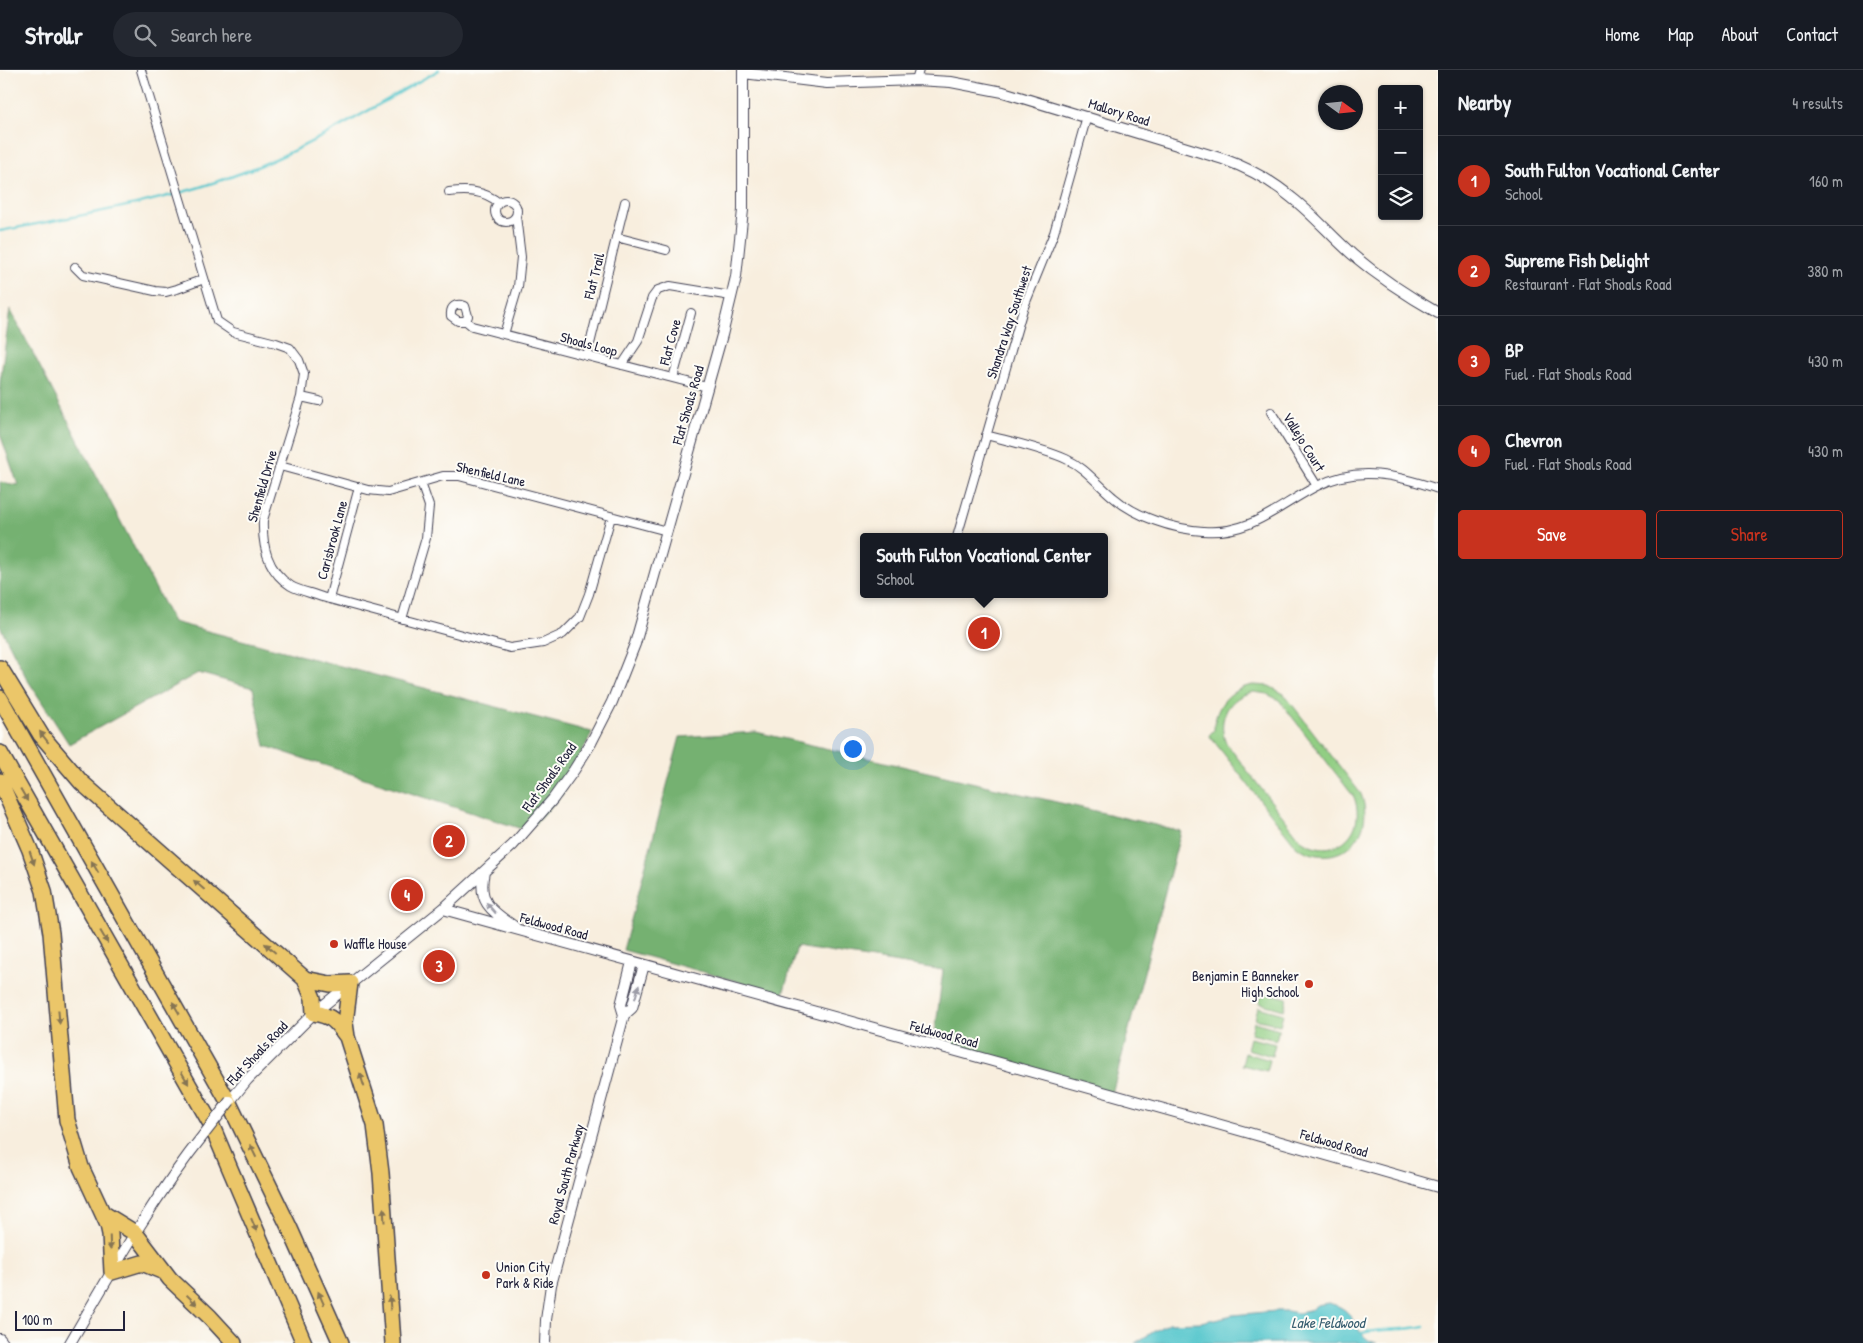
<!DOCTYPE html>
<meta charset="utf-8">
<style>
:root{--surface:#171b24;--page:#242831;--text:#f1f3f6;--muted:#9ea1a6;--line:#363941;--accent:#c8321e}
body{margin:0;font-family:"Patrick Hand",sans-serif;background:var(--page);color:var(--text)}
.controls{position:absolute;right:15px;top:15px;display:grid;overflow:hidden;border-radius:5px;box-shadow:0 1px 4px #0004}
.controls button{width:45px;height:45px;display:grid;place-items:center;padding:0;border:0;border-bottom:1px solid var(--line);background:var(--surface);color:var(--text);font:25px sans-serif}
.compass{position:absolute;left:1318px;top:15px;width:45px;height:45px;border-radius:50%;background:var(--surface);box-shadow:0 1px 4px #0004;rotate:105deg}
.scale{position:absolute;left:15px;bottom:12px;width:110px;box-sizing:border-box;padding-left:5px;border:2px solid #22223b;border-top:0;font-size:14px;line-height:18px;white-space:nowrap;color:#22223b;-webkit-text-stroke:4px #fdfcf7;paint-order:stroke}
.you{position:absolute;left:852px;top:678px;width:18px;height:18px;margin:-12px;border:4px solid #fff;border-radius:50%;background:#1a73e8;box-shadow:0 0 0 8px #1a73e833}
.badge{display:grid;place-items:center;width:32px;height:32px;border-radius:50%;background:var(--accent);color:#fff;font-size:16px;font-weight:700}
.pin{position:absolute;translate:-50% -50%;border:2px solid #fff;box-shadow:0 1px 5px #0006}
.popup{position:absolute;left:860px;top:463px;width:248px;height:65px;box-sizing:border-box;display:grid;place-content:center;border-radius:5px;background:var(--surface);filter:drop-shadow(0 1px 4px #0005);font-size:16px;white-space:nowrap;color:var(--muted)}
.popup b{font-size:19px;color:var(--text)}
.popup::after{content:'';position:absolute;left:50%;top:100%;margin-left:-10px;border:10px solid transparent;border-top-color:var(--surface)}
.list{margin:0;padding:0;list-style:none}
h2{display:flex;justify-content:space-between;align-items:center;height:65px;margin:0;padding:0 20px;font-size:21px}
h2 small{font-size:16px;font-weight:400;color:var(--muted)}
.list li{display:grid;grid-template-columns:32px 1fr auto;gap:15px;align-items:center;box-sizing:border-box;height:90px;padding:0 20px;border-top:1px solid var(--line)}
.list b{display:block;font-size:19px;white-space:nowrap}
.list p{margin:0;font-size:16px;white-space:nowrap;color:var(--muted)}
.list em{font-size:16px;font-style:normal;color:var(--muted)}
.actions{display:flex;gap:10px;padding:15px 20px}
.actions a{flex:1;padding:11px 0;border:1px solid var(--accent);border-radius:5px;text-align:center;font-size:18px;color:var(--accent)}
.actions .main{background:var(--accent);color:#fff}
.icon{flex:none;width:28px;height:28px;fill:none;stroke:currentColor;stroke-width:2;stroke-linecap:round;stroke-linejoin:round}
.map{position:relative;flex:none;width:1438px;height:1273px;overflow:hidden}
header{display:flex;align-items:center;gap:30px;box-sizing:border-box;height:70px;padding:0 25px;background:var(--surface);border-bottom:1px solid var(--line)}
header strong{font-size:24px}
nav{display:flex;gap:28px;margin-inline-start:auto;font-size:18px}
.search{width:350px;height:45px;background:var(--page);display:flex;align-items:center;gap:12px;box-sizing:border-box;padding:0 18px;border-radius:28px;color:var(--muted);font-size:19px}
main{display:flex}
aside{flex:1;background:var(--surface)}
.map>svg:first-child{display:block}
.green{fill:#91ce83;stroke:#5a785f;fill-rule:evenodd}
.forest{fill:#74b171;stroke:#4b6a56}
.water{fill:#59c7cd;stroke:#3e7484}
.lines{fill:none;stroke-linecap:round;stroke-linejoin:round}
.stream{stroke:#59c7cd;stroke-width:2.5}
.minor-casing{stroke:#424153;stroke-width:10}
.tertiary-casing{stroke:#424153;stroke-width:12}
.motorway-casing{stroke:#424153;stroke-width:18}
.minor{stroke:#fff;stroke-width:8}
.tertiary{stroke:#fff;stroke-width:10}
.motorway{stroke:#ebc669;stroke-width:15}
.tertiary-bridge-casing{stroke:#424153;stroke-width:12;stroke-linecap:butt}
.tertiary-bridge{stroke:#fff;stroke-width:10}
.oneway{fill:#867452}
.oneway2{fill:#9c9ca7}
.poi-dot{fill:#c8321e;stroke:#fdfcf7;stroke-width:2}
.labels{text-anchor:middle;stroke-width:4;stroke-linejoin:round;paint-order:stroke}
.street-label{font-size:14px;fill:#22223b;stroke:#fdfcf7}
.poi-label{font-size:14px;fill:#22223b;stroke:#fdfcf7;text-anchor:start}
.water-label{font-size:15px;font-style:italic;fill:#355c6e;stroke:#fdfcf7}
</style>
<header>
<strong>Strollr</strong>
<div class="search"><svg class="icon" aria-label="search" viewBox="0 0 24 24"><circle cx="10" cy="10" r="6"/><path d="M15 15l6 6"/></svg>Search here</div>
<nav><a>Home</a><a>Map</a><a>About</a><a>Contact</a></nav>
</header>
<main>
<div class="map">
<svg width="1438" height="1273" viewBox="0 0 1438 1273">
<rect width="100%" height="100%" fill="#fdfcf7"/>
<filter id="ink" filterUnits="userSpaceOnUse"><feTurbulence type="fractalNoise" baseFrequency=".02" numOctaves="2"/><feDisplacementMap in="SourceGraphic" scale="10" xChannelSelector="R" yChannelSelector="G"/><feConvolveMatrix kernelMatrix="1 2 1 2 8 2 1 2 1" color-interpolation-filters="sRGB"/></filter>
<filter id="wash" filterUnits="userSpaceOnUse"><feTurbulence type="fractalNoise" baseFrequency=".0096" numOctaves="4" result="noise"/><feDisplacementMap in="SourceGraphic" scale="20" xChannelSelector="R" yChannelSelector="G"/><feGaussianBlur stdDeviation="1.12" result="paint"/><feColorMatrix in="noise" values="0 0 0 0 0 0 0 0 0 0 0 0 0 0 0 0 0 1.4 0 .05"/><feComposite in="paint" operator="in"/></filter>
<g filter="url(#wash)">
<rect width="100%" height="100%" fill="#f8eede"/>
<path class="green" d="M1253 615 1269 616 1284 624 1361 724C1378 768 1335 803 1296 776L1209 665 1214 660C1215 636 1229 619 1253 615ZM1254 622 1267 624 1279 630 1354 727C1368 764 1333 792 1301 770L1226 673C1216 649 1229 626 1254 622Z
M1262 922 1287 928 1284 940 1259 933Z
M1258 937 1283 944 1280 955 1255 949Z
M1254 952 1279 959 1276 970 1251 964Z
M1250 968 1275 974 1272 986 1247 979Z
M1245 983 1270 990 1267 1001 1242 995Z"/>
<path class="forest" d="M10 239 173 552 592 662 562 725 528 761 265 676 253 618 198 603 69 674 27 609 0 556V412L18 415 0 364V313Z
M756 662 1181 761 1112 1024 934 972 943 900 797 877 783 924 623 880 680 667Z"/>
<path class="water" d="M1328 1233C1355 1239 1349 1252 1366 1268 1369 1271 1374 1272 1377 1273H1135L1168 1253 1201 1252 1233 1245 1276 1241H1287L1298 1243 1309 1241 1317 1235Z"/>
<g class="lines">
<path class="stream" d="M0 161C82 145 166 132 244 102 313 76 375 36 439 0
M1362 1263C1383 1258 1404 1261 1424 1256"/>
</g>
</g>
<g filter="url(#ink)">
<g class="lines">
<defs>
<path id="minor" d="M141 0 217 251 233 262 276 273 290 278 299 290 304 304 301 327 263 450C262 476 267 501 291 516 300 521 312 523 322 527L510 578 543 573 563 564 580 547 589 524 611 447
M916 10 919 0
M449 122C467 120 484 120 499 133
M495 141a11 11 0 1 1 22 0a11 11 0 1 1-22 0Z
M616 167 666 180
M75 197 83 205 155 221 166 222 177 219 204 209
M466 251H458L451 246C450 236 456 233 465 236L468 246 466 251 472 256 707 317
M504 264 518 217 521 187 516 146
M587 286 625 132
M622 295 638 271 652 228 658 220 670 216 731 226
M673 308 691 243
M301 327 319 331
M1271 342 1317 416
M986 365C1012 372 1041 378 1066 389 1085 397 1097 414 1113 427 1136 447 1173 459 1203 461 1251 465 1279 435 1317 416 1358 395 1397 405 1438 419
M280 396 368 420 388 422 443 406H459L667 461
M957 467 1023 239 1054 163 1087 46
M329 529 359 417
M402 549 426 468 429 436 421 413"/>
<path id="tertiary" d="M743 3 827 13 916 10 951 12 1003 22 1223 89C1248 98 1271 110 1292 128 1314 145 1332 167 1353 185 1379 207 1408 226 1438 243
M484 802C477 833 492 841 515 857
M443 839C775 931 1107 1021 1438 1117
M624 945 632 938 644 895
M230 1031 247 1010 314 943 443 839 513 775 553 729 574 700 591 673 612 632 635 574 722 265 736 207 743 140V0
M0 1269 3 1273
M70 1273C112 1201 153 1128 205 1063
M545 1273 546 1250 551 1215 624 945 621 935 632 892"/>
<path id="motorway" d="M0 598 41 665 81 712 305 909 313 928 314 943C333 946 336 952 347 967
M0 628 229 1033 290 1159 341 1273
M0 683 211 1054 304 1273
M0 711 30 780 44 821 51 863 67 1050 81 1097 108 1155 110 1164 112 1202 142 1193 164 1202
M305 909 330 914 350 913 345 953 347 967 375 1055 381 1103 393 1273
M104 1144 135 1163 170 1209 210 1247 234 1273"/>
</defs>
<use href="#minor" class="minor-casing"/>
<use href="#tertiary" class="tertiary-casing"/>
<use href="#motorway" class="motorway-casing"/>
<use href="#minor" class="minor"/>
<use href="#tertiary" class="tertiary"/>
<use href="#motorway" class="motorway"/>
<defs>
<path id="tertiary-bridge" d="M205 1063 230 1031"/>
</defs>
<use href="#tertiary-bridge" class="tertiary-bridge-casing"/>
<use href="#tertiary-bridge" class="tertiary-bridge"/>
</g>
<defs><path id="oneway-solid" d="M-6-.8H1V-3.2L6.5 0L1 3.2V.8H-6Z" transform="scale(1.25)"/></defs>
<g class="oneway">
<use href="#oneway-solid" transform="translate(44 667) rotate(-128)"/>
<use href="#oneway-solid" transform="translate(24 725) rotate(60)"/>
<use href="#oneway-solid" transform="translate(32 788) rotate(71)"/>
<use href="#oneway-solid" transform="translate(95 797) rotate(-120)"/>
<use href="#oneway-solid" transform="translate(199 815) rotate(-139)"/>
<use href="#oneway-solid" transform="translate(104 867) rotate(60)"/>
<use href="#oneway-solid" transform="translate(270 878) rotate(-139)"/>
<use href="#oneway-solid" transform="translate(176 938) rotate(-120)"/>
<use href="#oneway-solid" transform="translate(59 947) rotate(85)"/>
<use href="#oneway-solid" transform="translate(185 1008) rotate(60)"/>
<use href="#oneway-solid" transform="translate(362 1010) rotate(-108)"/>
<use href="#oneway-solid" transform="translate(253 1081) rotate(-116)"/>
<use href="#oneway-solid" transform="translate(384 1145) rotate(-94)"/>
<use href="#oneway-solid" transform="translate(254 1155) rotate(67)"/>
<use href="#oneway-solid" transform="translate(110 1173) rotate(88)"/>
<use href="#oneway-solid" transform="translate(321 1228) rotate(-114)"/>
<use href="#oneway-solid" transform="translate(192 1230) rotate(44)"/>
<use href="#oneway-solid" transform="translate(390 1233) rotate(-94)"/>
</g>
<g class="oneway2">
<use href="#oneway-solid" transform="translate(491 838) rotate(-131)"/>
<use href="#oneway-solid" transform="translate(637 922) rotate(-74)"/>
</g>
</g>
<g class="poi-dot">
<circle cx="334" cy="874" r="5"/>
<circle cx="1309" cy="914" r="5"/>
<circle cx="486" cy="1205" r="5"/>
</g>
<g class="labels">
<g class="street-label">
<text transform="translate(1119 42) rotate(17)" y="5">Mallory Road</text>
<text transform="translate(594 206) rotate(-76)" y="5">Flat Trail</text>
<text transform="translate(1009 252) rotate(-72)" y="5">Shandra Way Southwest</text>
<text transform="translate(670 272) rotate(-75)" y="5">Flat Cove</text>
<text transform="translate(589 274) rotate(15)" y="5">Shoals Loop</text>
<text transform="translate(688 335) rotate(-74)" y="5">Flat Shoals Road</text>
<text transform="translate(1304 372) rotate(58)" y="5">Vallejo Court</text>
<text transform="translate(491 404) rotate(13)" y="5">Shenfield Lane</text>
<text transform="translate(262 416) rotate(-74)" y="5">Shenfield Drive</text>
<text transform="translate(332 470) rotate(-75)" y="5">Carisbrook Lane</text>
<text transform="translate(549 707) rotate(-54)" y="5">Flat Shoals Road</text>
<text transform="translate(554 856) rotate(15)" y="5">Feldwood Road</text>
<text transform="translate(944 964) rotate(15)" y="5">Feldwood Road</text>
<text transform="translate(257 983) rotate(-47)" y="5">Flat Shoals Road</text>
<text transform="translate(1334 1073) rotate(16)" y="5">Feldwood Road</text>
<text transform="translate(566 1104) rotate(-75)" y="5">Royal South Parkway</text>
</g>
<g class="poi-label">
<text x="344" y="879">Waffle House</text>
<text x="1299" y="911" text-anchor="end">Benjamin E Banneker<tspan x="1299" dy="16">High School</tspan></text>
<text x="496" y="1202">Union City<tspan x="496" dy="16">Park &amp; Ride</tspan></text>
</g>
<g class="water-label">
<text x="1328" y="1258">Lake Feldwood</text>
</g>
</g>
</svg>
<div class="controls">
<button>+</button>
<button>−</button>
<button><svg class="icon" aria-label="layers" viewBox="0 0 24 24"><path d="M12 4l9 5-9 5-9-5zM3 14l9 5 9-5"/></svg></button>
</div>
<svg class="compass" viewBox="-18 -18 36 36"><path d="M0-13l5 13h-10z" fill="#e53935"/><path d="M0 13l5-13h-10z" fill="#9ea1a6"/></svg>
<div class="scale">100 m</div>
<div class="you"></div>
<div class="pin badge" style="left:984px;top:563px">1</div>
<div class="popup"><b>South Fulton Vocational Center</b>School</div>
<div class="pin badge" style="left:449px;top:771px">2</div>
<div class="pin badge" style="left:439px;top:896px">3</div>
<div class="pin badge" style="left:407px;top:825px">4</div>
</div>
<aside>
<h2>Nearby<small>4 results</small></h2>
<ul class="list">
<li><span class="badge">1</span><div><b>South Fulton Vocational Center</b><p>School</p></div><em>160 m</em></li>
<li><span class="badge">2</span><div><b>Supreme Fish Delight</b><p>Restaurant · Flat Shoals Road</p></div><em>380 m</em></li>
<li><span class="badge">3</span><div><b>BP</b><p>Fuel · Flat Shoals Road</p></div><em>430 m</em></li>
<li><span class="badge">4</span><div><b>Chevron</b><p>Fuel · Flat Shoals Road</p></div><em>430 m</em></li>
</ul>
<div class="actions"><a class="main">Save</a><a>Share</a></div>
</aside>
</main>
